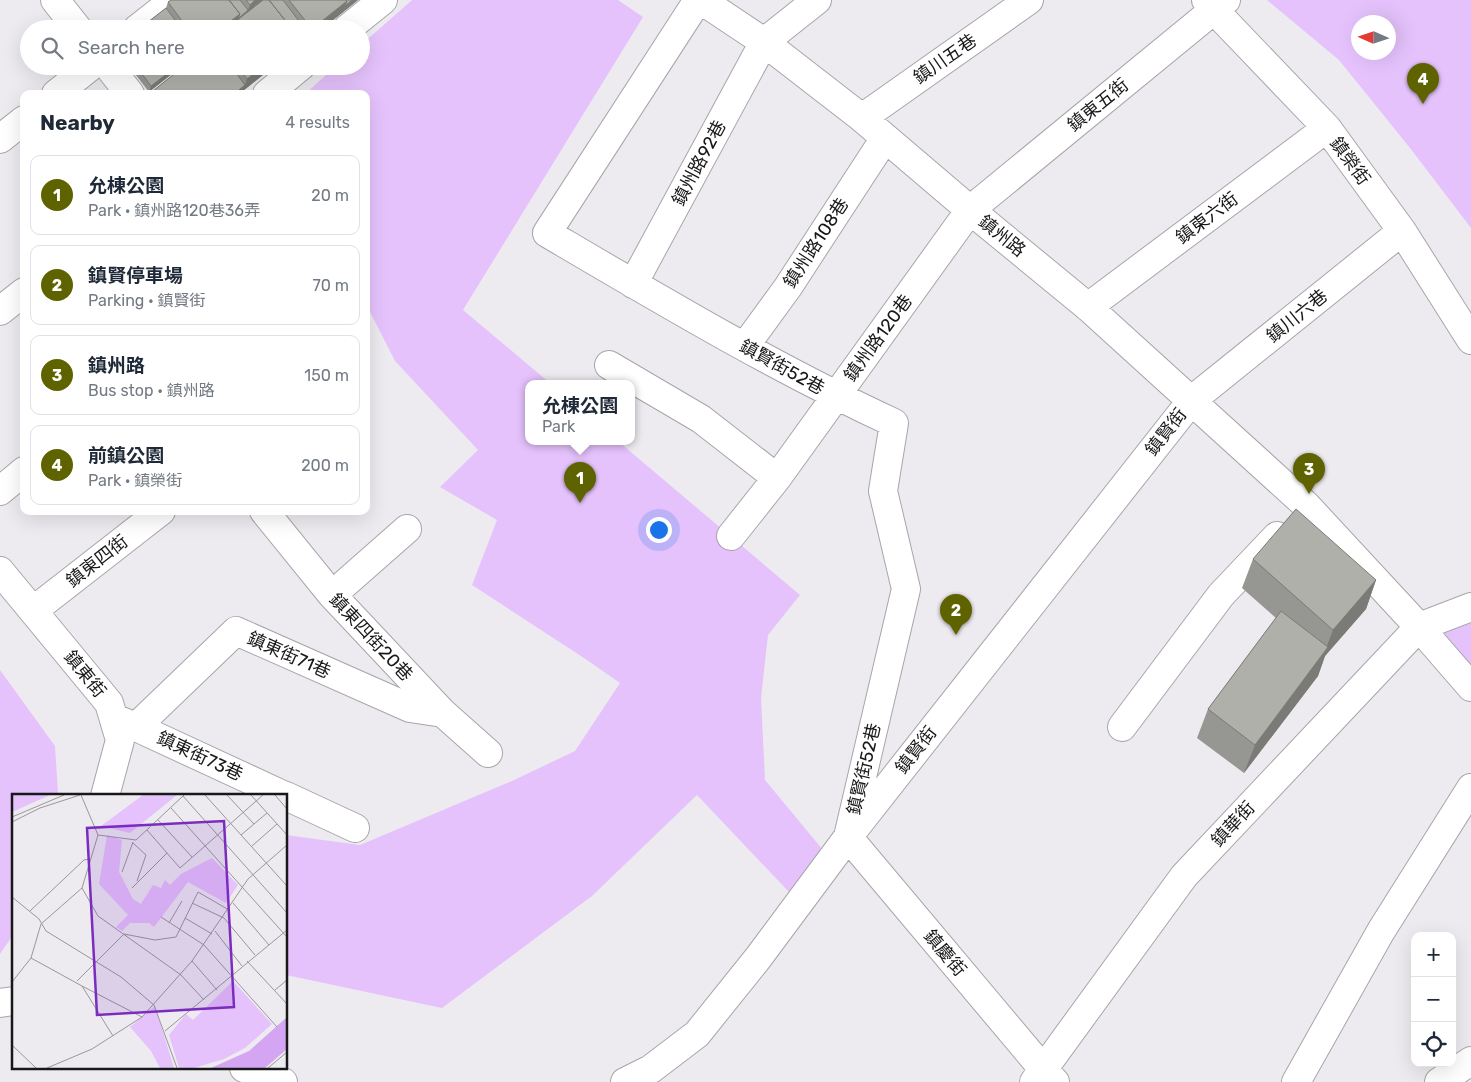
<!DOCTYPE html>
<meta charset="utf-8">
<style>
:root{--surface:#fff;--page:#f2f2f3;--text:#1f2937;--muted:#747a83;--line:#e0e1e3;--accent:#5e6300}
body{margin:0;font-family:Rubik,"Noto Sans TC",sans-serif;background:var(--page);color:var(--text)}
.controls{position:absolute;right:15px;bottom:15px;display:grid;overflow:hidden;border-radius:10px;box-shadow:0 5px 20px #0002}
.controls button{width:45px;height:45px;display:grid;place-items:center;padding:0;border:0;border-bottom:1px solid var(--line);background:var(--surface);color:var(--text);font:25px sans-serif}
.compass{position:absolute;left:1351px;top:15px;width:45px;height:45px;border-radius:50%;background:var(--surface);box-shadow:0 5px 20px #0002;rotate:273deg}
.you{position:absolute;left:658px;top:529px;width:18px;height:18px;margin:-12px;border:4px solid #fff;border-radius:50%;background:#1a73e8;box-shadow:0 0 0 8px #1a73e833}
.badge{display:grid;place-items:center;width:32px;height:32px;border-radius:50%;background:var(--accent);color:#fff;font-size:16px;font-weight:700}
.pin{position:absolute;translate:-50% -41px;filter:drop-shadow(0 1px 2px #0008)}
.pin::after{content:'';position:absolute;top:26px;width:18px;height:15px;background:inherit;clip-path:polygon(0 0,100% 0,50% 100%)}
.popup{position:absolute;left:525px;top:380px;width:110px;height:65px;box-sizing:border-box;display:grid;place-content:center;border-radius:10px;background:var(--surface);filter:drop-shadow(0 1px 4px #0005);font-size:16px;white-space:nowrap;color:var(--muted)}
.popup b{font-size:19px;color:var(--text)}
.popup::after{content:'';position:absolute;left:50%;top:100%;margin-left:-10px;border:10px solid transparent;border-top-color:var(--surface)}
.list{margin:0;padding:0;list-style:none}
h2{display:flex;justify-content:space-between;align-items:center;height:65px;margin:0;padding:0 20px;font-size:21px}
h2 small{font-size:16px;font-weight:400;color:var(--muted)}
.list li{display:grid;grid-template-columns:32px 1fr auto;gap:15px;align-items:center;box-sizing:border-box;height:80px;margin:0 10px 10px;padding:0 10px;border:1px solid var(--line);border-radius:10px}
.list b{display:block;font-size:19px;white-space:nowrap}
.list p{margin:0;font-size:16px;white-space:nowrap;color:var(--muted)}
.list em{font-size:16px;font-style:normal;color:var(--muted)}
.icon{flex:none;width:28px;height:28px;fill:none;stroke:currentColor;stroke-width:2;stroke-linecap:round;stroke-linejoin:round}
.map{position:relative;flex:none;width:1471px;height:1082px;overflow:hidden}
.search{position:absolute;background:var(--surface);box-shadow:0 5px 20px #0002;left:20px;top:20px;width:350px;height:55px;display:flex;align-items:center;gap:12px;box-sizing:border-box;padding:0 18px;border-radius:28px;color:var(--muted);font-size:19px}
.panel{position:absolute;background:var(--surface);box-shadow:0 5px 20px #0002;left:20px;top:90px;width:350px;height:425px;border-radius:10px}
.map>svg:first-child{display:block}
.green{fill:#e5c2fc;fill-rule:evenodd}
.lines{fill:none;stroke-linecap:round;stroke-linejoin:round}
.minor-casing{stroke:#a8a5aa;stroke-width:30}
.minor{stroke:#fff;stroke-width:28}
.wall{fill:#969792}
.shaded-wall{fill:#7a7b77}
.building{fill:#afb0aa;stroke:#7a7b77}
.labels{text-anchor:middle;stroke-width:4.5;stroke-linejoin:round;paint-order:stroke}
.street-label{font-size:18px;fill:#191819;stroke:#fff}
.inset-road{fill:none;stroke:#99979a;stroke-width:1}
.view{fill:#7b2cbf;fill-opacity:0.15;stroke:#7b2cbf;stroke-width:2.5}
.inset-edge{fill:none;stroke:#191819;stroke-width:2.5}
</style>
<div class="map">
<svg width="1471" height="1082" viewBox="0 0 1471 1082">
<rect width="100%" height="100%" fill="#eeebf0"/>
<path class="green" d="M412 0H618L643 17 463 310 551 384H529V442H619L800 595 768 635 761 698 765 780 823 850 789 892 697 795 592 896 442 1008 286 975V835L360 845 512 781 575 751 620 683 587 660 472 585 497 520 440 487 478 450 395 361 366 304V94H305L336 66H361V45Z
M1267 0H1471V228L1410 148 1339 60ZM1358 22H1388V52H1358Z
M1471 610V670L1424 622Z
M0 670 55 746 58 793 57 796H14V928L11 938 0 954Z"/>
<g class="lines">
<defs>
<path id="minor" d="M55 0 78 29
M698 0 547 233C661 300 775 368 894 423L883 491 906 589 848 837 1043 1069 1055 1082
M701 0 764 42 862 118 970 210 1088 307 1306 505 1419 627 1471 687
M1206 0 1214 10 1327 128 1402 231 1471 340
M137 29 174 0
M347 29 383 0
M108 66 130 94
M56 94 91 66
M267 94 301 66
M862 118 1029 0
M0 139 24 120
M633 284 764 42 817 0
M1088 307 1327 128
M0 311 24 292
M745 346 788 287 885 138
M609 365 701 419 777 478
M0 491 24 471
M264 511 332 595 443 713 488 753
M731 536 777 478 970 210 1226 0
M0 571 109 703 120 740 105 796
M332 595 407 529
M34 610 161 511
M121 721 136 727 285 796
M136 727 236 631 410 708 443 713
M1122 727 1221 595 1277 536
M286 796 355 828
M0 1003 14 1001
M244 1068 283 1082
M625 1082 651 1069 697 1034 758 958 848 837 1192 400 1402 231
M1034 1082 1184 876 1419 627 1471 607
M1296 1082 1381 931 1471 788
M1439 1082 1471 1061"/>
</defs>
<use href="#minor" class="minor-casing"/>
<use href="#minor" class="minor"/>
</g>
<path class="wall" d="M171 0H358L322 29H139L166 8 168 2Z
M129 66H182L149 92Z
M184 66H274L239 94H152L153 91Z
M1253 559 1376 580 1366 609 1325 656 1318 676 1244 773 1197 738 1208 709 1276 618 1242 588Z"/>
<path class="shaded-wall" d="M255 0H265L231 29H220L240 14 248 10 250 5Z
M352 0H358L322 29H312L347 1Z
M177 66H182L149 92 151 86Z
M264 66H274L243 91 247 79Z
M245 85 243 91 239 94H234Z
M1376 580 1366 609 1325 656 1318 676 1244 773 1255 745 1325 651 1333 630Z"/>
<path class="building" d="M171 0H229L240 14 220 29H188L168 2Z
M229 0H240L248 10 238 19 240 14Z
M246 0H255L250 5Z
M263 0H269L292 29H226Z
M269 0H283L305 29H292Z
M289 0H346L347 1 312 29Z
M346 0H352L345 6 347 1Z
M166 8 182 29H139Z
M136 66H177L151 86Z
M184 66H231L245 85 234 94H155L153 91Z
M237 66H264L247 79Z
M1296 509 1376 580 1333 630 1253 559Z
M1281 611 1328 647 1255 745 1208 709Z"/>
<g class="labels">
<g class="street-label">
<text transform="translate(945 59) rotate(-35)" y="6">鎮川五巷</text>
<text transform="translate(1098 105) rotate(-39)" y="6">鎮東五街</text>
<text transform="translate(1350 161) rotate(54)" y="6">鎮榮街</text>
<text transform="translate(699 163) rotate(-62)" y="6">鎮州路92巷</text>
<text transform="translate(1207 218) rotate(-37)" y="6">鎮東六街</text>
<text transform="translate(1002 236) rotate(39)" y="6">鎮州路</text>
<text transform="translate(816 243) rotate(-57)" y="6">鎮州路108巷</text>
<text transform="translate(1297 316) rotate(-39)" y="6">鎮川六巷</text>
<text transform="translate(878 338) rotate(-54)" y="6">鎮州路120巷</text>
<text transform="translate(782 367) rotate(29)" y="6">鎮賢街52巷</text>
<text transform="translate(1166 432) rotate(-52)" y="6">鎮賢街</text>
<text transform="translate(97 561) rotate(-38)" y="6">鎮東四街</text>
<text transform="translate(371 637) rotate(47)" y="6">鎮東四街20巷</text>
<text transform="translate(289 655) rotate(24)" y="6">鎮東街71巷</text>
<text transform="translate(85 674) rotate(51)" y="6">鎮東街</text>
<text transform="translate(916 750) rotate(-52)" y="6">鎮賢街</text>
<text transform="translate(200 756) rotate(25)" y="6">鎮東街73巷</text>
<text transform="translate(864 769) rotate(-77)" y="6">鎮賢街52巷</text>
<text transform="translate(1233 824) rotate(-47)" y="6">鎮華街</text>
<text transform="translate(945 953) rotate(50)" y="6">鎮慶街</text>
</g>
</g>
<g transform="translate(12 794)">
<rect width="275" height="275" fill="#eeebf0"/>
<path d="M0 1H38L0 18ZM131 1H165L118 39 89 32ZM95 41 110 46 107 78 121 105 129 110 141 91 149 94 153 86 158 91 169 80 200 64 226 91 214 109 176 88 142 133 137 129H118L110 137 104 133 116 121 87 90ZM221 187 260 230 233 254 212 265 182 274H167L157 241 174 220 181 226ZM143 212 162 274H148L139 257 118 233Z" fill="#e5c2fc"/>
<path d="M275 223V255L253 274H199L237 257Z" fill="#d4a5f2"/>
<path class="inset-road" d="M193 1 275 92M215 1 242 30M239 1 275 41M263 1 275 15M171 2 275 119M159 14 275 143M0 23 52 1M146 26 180 63M0 28 28 14 68 1M135 36 168 74 251 1M86 41 124 46 172 1M229 41 255 19M121 49 134 61 125 87M240 52 265 30M110 78 121 48M70 94 86 122 169 181 192 206M120 94 155 59M0 103 27 125 34 137 109 183 142 211 165 274M180 109 212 124 243 161M221 109 257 151M18 117 72 66 78 65M149 123 192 151 265 233M173 124 200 140M157 129 170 107M203 137 230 172M19 164 70 192 101 242M180 167 205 196M235 167 275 210M65 187 112 140 143 146 164 143 186 98 217 116M0 188 19 164 29 130 70 94 86 41 69 1M70 192 130 223M263 196 275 186M153 237 275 136M0 251 24 274M35 274 80 255 130 223 180 167 236 85 275 51M256 274 275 258"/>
<path class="view" d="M212 27 222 213 85 221 75 34Z"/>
<rect width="275" height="275" class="inset-edge"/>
</g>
</svg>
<div class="controls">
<button>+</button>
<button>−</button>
<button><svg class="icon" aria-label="locate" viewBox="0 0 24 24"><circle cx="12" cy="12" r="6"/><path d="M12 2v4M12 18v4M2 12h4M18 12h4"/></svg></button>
</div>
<svg class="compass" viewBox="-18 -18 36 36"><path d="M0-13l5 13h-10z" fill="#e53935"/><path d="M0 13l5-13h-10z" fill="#747a83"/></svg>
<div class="you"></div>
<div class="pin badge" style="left:580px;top:503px">1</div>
<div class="popup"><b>允棟公園</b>Park</div>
<div class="pin badge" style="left:956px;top:635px">2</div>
<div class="pin badge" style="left:1309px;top:494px">3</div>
<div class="pin badge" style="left:1423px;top:104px">4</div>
<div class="search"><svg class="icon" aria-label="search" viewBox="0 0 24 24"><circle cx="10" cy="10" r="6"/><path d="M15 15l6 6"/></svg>Search here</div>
<section class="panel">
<h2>Nearby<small>4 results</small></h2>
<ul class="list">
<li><span class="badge">1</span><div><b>允棟公園</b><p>Park · 鎮州路120巷36弄</p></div><em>20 m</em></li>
<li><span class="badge">2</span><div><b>鎮賢停車場</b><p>Parking · 鎮賢街</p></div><em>70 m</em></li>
<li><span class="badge">3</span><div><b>鎮州路</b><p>Bus stop · 鎮州路</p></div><em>150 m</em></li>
<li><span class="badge">4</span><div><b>前鎮公園</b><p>Park · 鎮榮街</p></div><em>200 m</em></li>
</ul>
</section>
</div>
